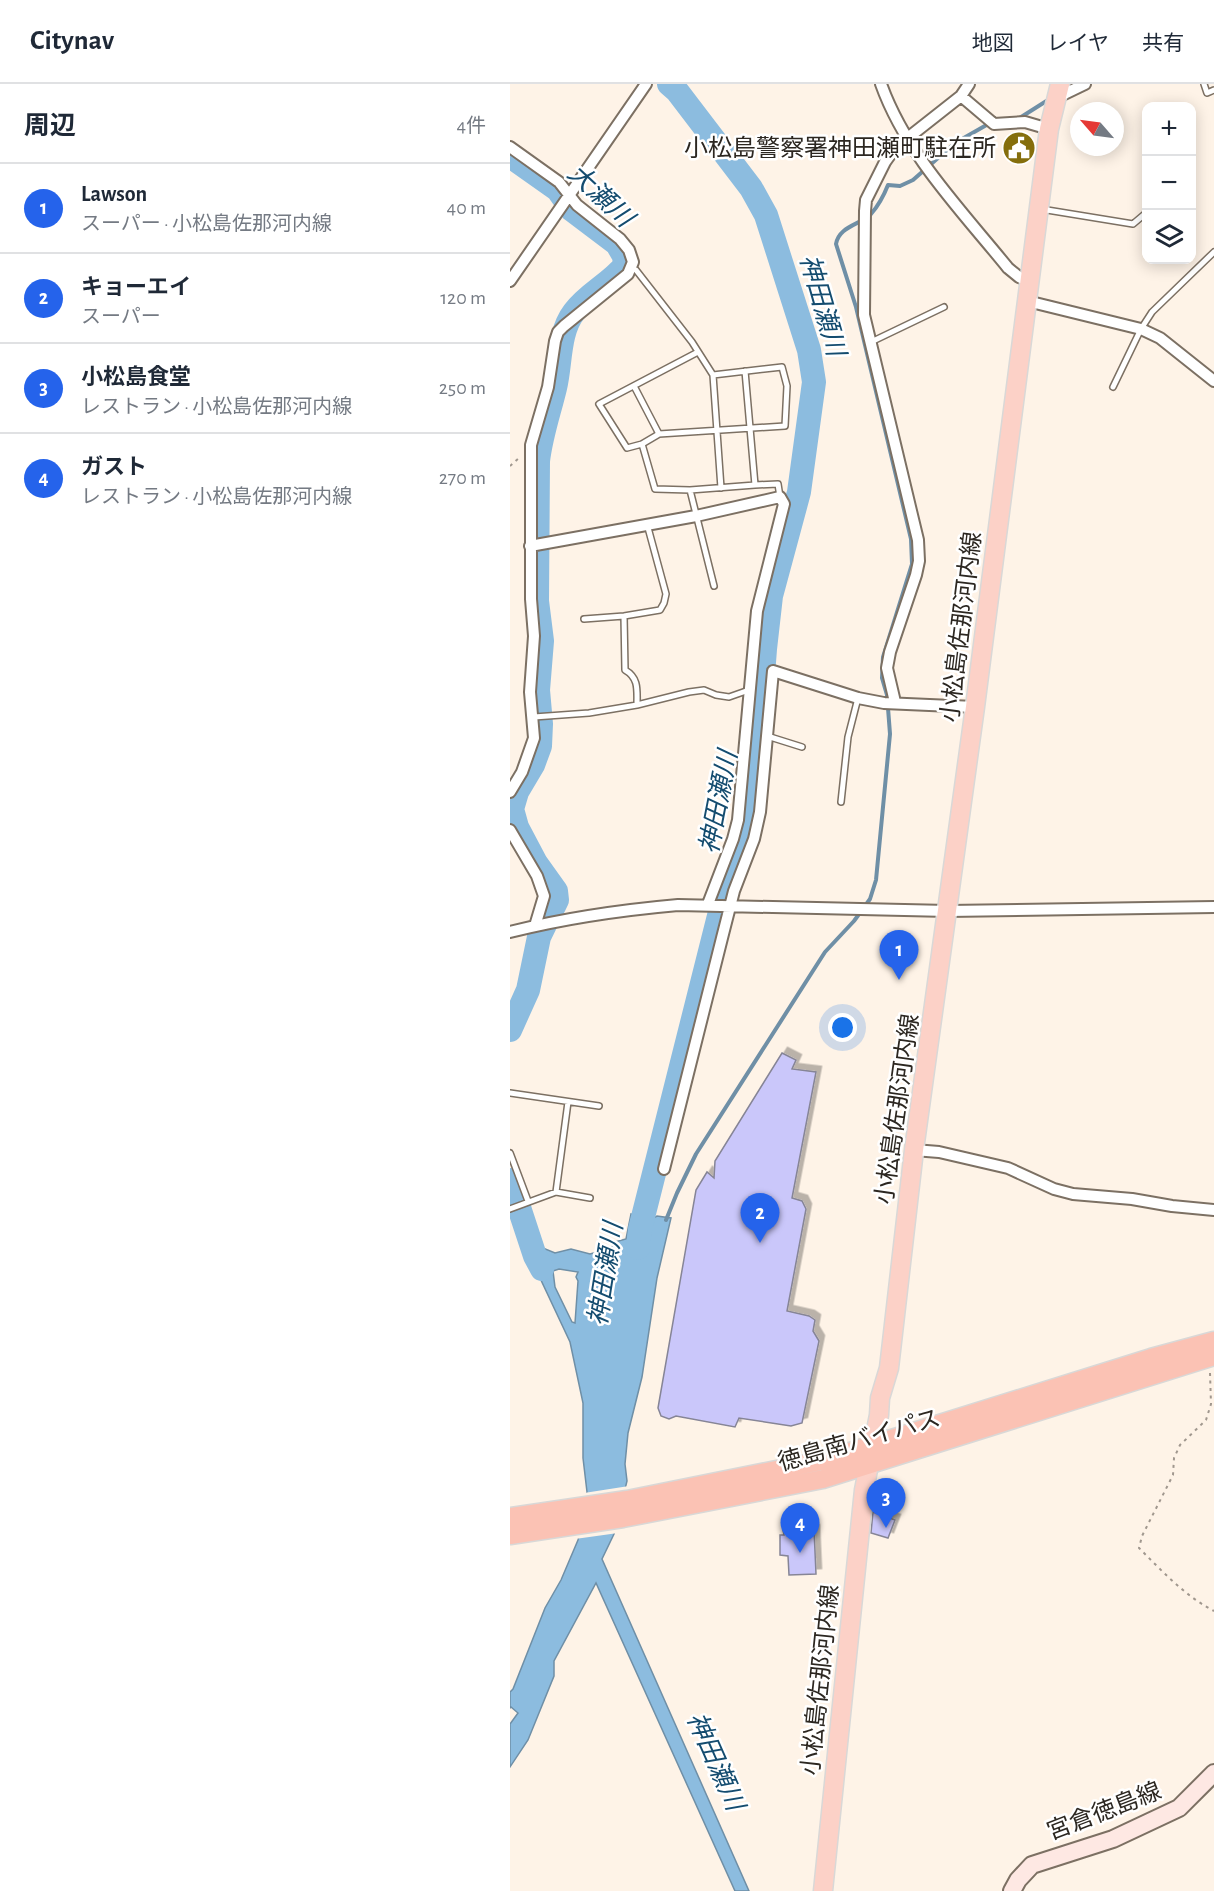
<!DOCTYPE html>
<html lang="ja">
<meta charset="utf-8">
<style>
:root{--surface:#fff;--page:#f6f6f7;--text:#1f2937;--muted:#747a83;--line:#e0e1e3;--accent:#2563eb}
body{margin:0;font-family:"Alegreya Sans","Noto Sans JP",sans-serif;background:var(--page);color:var(--text)}
.controls{position:absolute;right:18px;top:18px;display:grid;overflow:hidden;border-radius:12px;box-shadow:0 3px 15px #0003}
.controls button{width:54px;height:54px;display:grid;place-items:center;padding:0;border:0;border-bottom:2px solid var(--line);background:var(--surface);color:var(--text);font:30px sans-serif}
.compass{position:absolute;left:560px;top:18px;width:54px;height:54px;border-radius:50%;background:var(--surface);box-shadow:0 3px 15px #0003;rotate:298deg}
.you{position:absolute;left:333px;top:944px;width:21px;height:21px;margin:-15px;border:4px solid #fff;border-radius:50%;background:#1a73e8;box-shadow:0 0 0 9px #1a73e833}
.badge{display:grid;place-items:center;width:39px;height:39px;border-radius:50%;background:var(--accent);color:#fff;font-size:20px;font-weight:700}
.pin{position:absolute;translate:-50% -50px;filter:drop-shadow(0 2px 3px #0008)}
.pin::after{content:'';position:absolute;top:32px;width:21px;height:18px;background:inherit;clip-path:polygon(0 0,100% 0,50% 100%)}
.list{margin:0;padding:0;list-style:none}
h2{display:flex;justify-content:space-between;align-items:center;height:78px;margin:0;padding:0 24px;font-size:26px}
h2 small{font-size:20px;font-weight:400;color:var(--muted)}
.list li{display:grid;grid-template-columns:39px 1fr auto;gap:18px;align-items:center;box-sizing:border-box;height:90px;padding:0 24px;border-top:2px solid var(--line)}
.list b{display:block;font-size:22px;white-space:nowrap}
.list p{margin:0;font-size:20px;white-space:nowrap;color:var(--muted)}
.list em{font-size:20px;font-style:normal;color:var(--muted)}
.icon{flex:none;width:33px;height:33px;fill:none;stroke:currentColor;stroke-width:2;stroke-linecap:round;stroke-linejoin:round}
.map{position:relative;flex:none;width:704px;height:1807px;overflow:hidden}
header{display:flex;align-items:center;gap:36px;box-sizing:border-box;height:84px;padding:0 30px;background:var(--surface);border-bottom:2px solid var(--line)}
header strong{font-size:28px}
nav{display:flex;gap:33px;margin-inline-start:auto;font-size:21px}
main{display:flex}
aside{flex:1;background:var(--surface)}
.map>svg:first-child{display:block}
.water{fill:#8cbcdf;stroke:#6f8fa6;stroke-width:1.5;fill-rule:evenodd}
.pier{fill:#fef3e7}
.lines{fill:none;stroke-linecap:round;stroke-linejoin:round}
.stream{stroke:#6f8fa6;stroke-width:4}
.river{stroke:#8cbcdf;stroke-width:24}
.building{fill:#cac7fa;stroke:#868596;stroke-width:1.5;filter:url(#shadow)}
.service-casing{stroke:#7c7063;stroke-width:8}
.minor-casing{stroke:#7c7063;stroke-width:14}
.secondary-casing{stroke:#7c7063;stroke-width:20}
.primary-casing{stroke:#d9d8d7;stroke-width:21}
.trunk-casing{stroke:#d9d8d7;stroke-width:21}
.path{stroke:#a0978e;stroke-width:2;stroke-dasharray:3 4.5;stroke-linecap:butt}
.service{stroke:#fff;stroke-width:5}
.minor{stroke:#fff;stroke-width:10}
.secondary{stroke:#fee8e3;stroke-width:16}
.primary{stroke:#fcd1c7;stroke-width:18}
.trunk{stroke:#fbc2b4;stroke-width:18}
.labels{text-anchor:middle;stroke-width:5;stroke-linejoin:round;paint-order:stroke}
.poi-label{font-size:24px;fill:#2c2721;stroke:#fff;text-anchor:end}
.street-label{font-size:24px;fill:#2c2721;stroke:#fff}
.water-label{font-size:26px;font-style:italic;fill:#144c6f;stroke:#fff}
</style>
<header>
<strong>Citynav</strong>
<nav><a>地図</a><a>レイヤ</a><a>共有</a></nav>
</header>
<main>
<aside>
<h2>周辺<small>4件</small></h2>
<ul class="list">
<li><span class="badge">1</span><div><b>Lawson</b><p>スーパー · 小松島佐那河内線</p></div><em>40 m</em></li>
<li><span class="badge">2</span><div><b>キョーエイ</b><p>スーパー</p></div><em>120 m</em></li>
<li><span class="badge">3</span><div><b>小松島食堂</b><p>レストラン · 小松島佐那河内線</p></div><em>250 m</em></li>
<li><span class="badge">4</span><div><b>ガスト</b><p>レストラン · 小松島佐那河内線</p></div><em>270 m</em></li>
</ul>
</aside>
<div class="map">
<svg width="704" height="1807" viewBox="0 0 704 1807">
<defs>
<filter id="shadow"><feDropShadow dx="5.5" dy="-5.5" stdDeviation="0" flood-color="#0004"/></filter>
</defs>
<rect width="100%" height="100%" fill="#fef3e7"/>
<path class="water" d="M121 1130 140 1136 147 1132 161 1134 147 1194 132 1293 118 1349 115 1380 117 1397 104 1450 92 1475 239 1807H225L86 1499 44 1577V1592L18 1656 0 1683V1640L8 1629 1 1623 0 1624V1608L3 1605 35 1524 51 1496 68 1456 77 1408 73 1374V1319L60 1258 29 1192 22 1185 9 1157 20 1154 23 1160 45 1169 61 1165 80 1170 101 1164 105 1158 116 1155ZM49 1185 68 1188 66 1193 68 1197 65 1239 62 1238 45 1203 43 1187Z"/>
<path class="pier" d="M119 1402 108 1449 65 1455 74 1409Z"/>
<g class="lines">
<path class="stream" d="M508 35 538 16
M156 1136 167 1109 186 1070 315 868 344 837 360 815 366 796 380 650 377 611 372 594 373 573 402 480 401 455 346 223 326 160C329 142 350 141 361 130 369 121 374 111 378 101L390 102 403 96 445 59 480 39"/>
<path class="river" d="M0 72 48 106 62 126 107 160 114 172 115 181C101 199 78 209 64 228 48 249 51 280 45 304 39 329 31 351 28 377L27 517 32 557 28 606 31 640 30 662 23 681 7 708 2 725 7 743 26 779 46 807 47 816 29 853 18 906 0 946
M0 1096 25 1172 32 1185
M128 1164 130 1145 214 812 235 760 244 708 255 565 261 512 289 408 304 298 299 266 256 131 241 104 167 7 159 0"/>
</g>
<path class="building" d="M272 969 286 976 282 985 306 988 282 1114 292 1117 296 1125 277 1227 299 1232 305 1236 303 1247 309 1257 292 1339 281 1342 229 1334 225 1343 166 1332 159 1335 151 1332 148 1324 186 1106 197 1088 204 1094 205 1077Z
M363 1428 385 1436 378 1454 361 1449Z
M273 1446H304L306 1490 279 1491 278 1472 270 1471V1451H274Z"/>
<g class="lines">
<defs>
<path id="service" d="M694 0 697 9 704 6
M531 125 623 140 636 129
M121 184 126 186 182 258 203 291 272 283 277 302 275 342 149 350 124 302
M361 258 434 223
M203 291 211 404
M603 303 631 245 642 228 704 168
M149 350 132 360 145 405 180 406 204 502
M132 360 117 364 89 320 188 268
M245 401 268 400 270 413
M180 406 245 401 235 287
M114 532 115 586C129 594 127 606 127 621
M74 535 114 532 150 526 154 519 156 510 137 440
M24 633 79 629 127 621 179 608 194 606 206 611 219 613 239 606
M257 652 292 663
M331 718 338 653 348 614
M0 1009 89 1022
M58 1018 46 1108 80 1114
M0 1069 18 1117
M0 1125 46 1108"/>
<path id="minor" d="M371 0C396 70 451 126 498 184L509 193 519 197
M451 12 484 40 515 38 539 45
M546 14 575 0
M0 63 49 98 67 121 110 155 119 166 123 178 118 190 54 242 48 248 45 257 38 303 21 361V515L24 552 20 608 24 654 12 688 0 708
M0 197 136 0
M517 217 631 245 650 254 704 297
M20 462 186 432 270 413 274 420 247 527 228 736 223 755 198 820
M385 618 377 584 380 568 406 491 409 477 408 456 354 231 355 127 356 116 375 78 385 64 451 12 459 0
M0 746 27 792 34 812 25 842
M0 848C55 834 112 826 168 821L438 827 704 823
M404 1066 429 1068 498 1084 544 1105 563 1110 622 1115 662 1122 704 1126
M154 1085 212 854 224 807 244 755 250 728 263 587 348 614 374 619 465 623"/>
<path id="secondary" d="M502 1807 508 1796 522 1781 603 1755 669 1724 704 1689"/>
<path id="primary" d="M313 1807 354 1406 369 1331 370 1314 379 1284 404 1066 465 623 539 45 550 0"/>
<path id="trunk" d="M0 1433 117 1416 311 1377 641 1274 704 1257
M0 1451 113 1434 313 1395 704 1272"/>
</defs>
<use href="#service" class="service-casing"/>
<use href="#minor" class="minor-casing"/>
<use href="#secondary" class="secondary-casing"/>
<use href="#primary" class="primary-casing"/>
<use href="#trunk" class="trunk-casing"/>
<path class="path" d="M0 382 9 374
M700 1289 701 1320 696 1336 670 1361 664 1374 663 1391 632 1452 629 1464C652 1487 675 1512 704 1527"/>
<use href="#service" class="service"/>
<use href="#minor" class="minor"/>
<use href="#secondary" class="secondary"/>
<use href="#primary" class="primary"/>
<use href="#trunk" class="trunk"/>
</g>
<defs>
<symbol id="civic-disc" viewBox="-11 -11 22 22"><circle r="9.5" fill="#856e0c" stroke="#fff"/><path d="M-.6-6.5H3V-4.5H.6V-3L4-1V1h2V6H-6V1h2V-1L-.6-3ZM-1.2 2.5V6h2.4V2.5Z" fill="#fff"/></symbol>
</defs>
<g fill-rule="evenodd">
<use href="#civic-disc" x="490" y="45" width="38" height="38"/>
</g>
<g class="labels">
<g class="poi-label">
<text x="486" y="72">小松島警察署神田瀬町駐在所</text>
</g>
<g class="street-label">
<text transform="translate(451 543) rotate(-83)" y="8">小松島佐那河内線</text>
<text transform="translate(387 1025) rotate(-82)" y="8">小松島佐那河内線</text>
<text transform="translate(349 1356) rotate(-16)" y="8">徳島南バイパス</text>
<text transform="translate(310 1596) rotate(-84)" y="8">小松島佐那河内線</text>
<text transform="translate(594 1727) rotate(-21)" y="8">宮倉徳島線</text>
</g>
<g class="water-label">
<text transform="translate(91 111) rotate(43)" y="9">大瀬川</text>
<text transform="translate(313 221) rotate(74)" y="9">神田瀬川</text>
<text transform="translate(208 718) rotate(-79)" y="9">神田瀬川</text>
<text transform="translate(95 1190) rotate(-81)" y="9">神田瀬川</text>
<text transform="translate(206 1677) rotate(66)" y="9">神田瀬川</text>
</g>
</g>
</svg>
<div class="controls">
<button>+</button>
<button>−</button>
<button><svg class="icon" aria-label="layers" viewBox="0 0 24 24"><path d="M12 4l9 5-9 5-9-5zM3 14l9 5 9-5"/></svg></button>
</div>
<svg class="compass" viewBox="-18 -18 36 36"><path d="M0-13l5 13h-10z" fill="#e53935"/><path d="M0 13l5-13h-10z" fill="#747a83"/></svg>
<div class="you"></div>
<div class="pin badge" style="left:389px;top:896px">1</div>
<div class="pin badge" style="left:250px;top:1159px">2</div>
<div class="pin badge" style="left:376px;top:1444px">3</div>
<div class="pin badge" style="left:290px;top:1469px">4</div>
</div>
</main>
